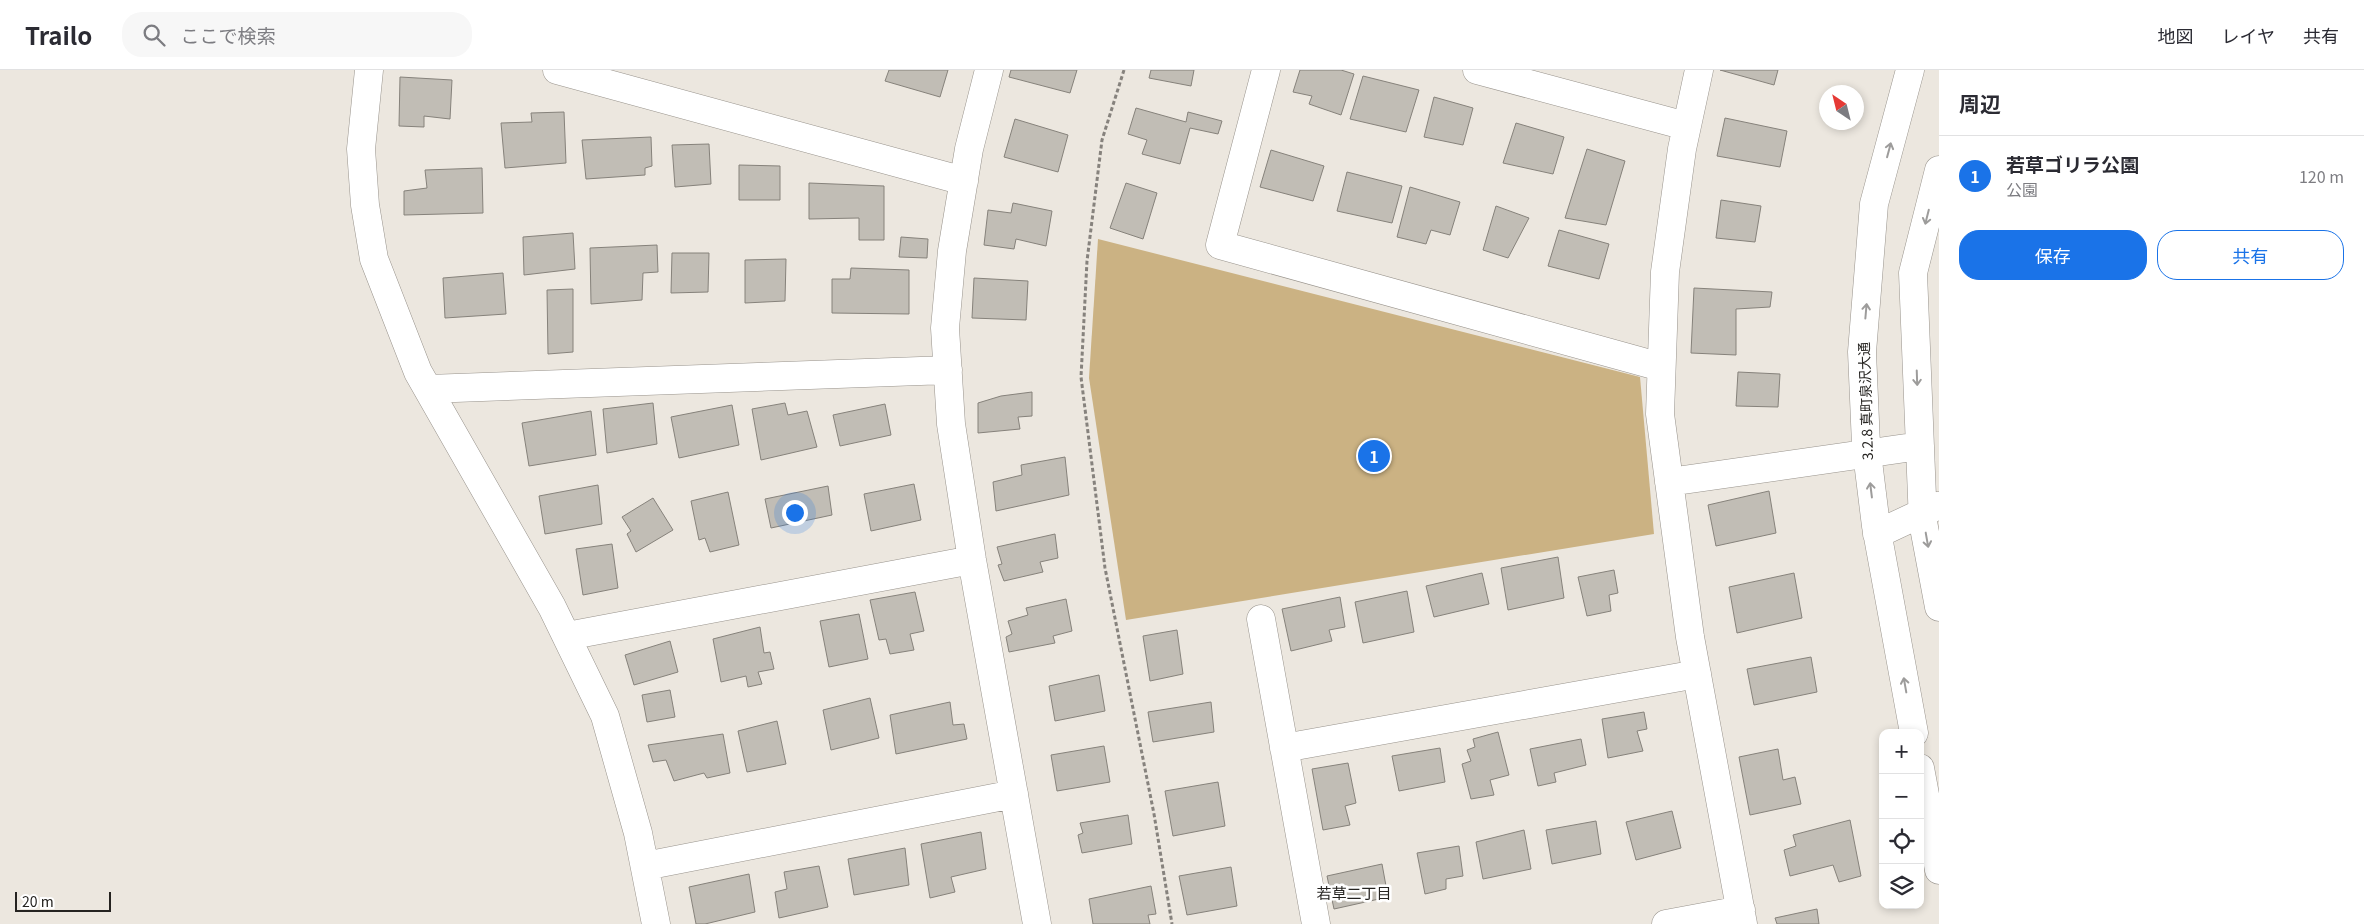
<!DOCTYPE html>
<html lang="ja">
<meta charset="utf-8">
<style>
:root{--surface:#fff;--page:#f7f7f7;--text:#2b2b33;--muted:#7c7c81;--line:#e1e1e2;--accent:#1a73e8}
body{margin:0;font-family:Georgia,"Noto Sans JP",serif;background:var(--page);color:var(--text)}
.controls{position:absolute;right:15px;bottom:15px;display:grid;overflow:hidden;border-radius:10px;box-shadow:0 2px 8px #0003}
.controls button{width:45px;height:45px;display:grid;place-items:center;padding:0;border:0;border-bottom:1px solid var(--line);background:var(--surface);color:var(--text);font:25px sans-serif}
.compass{position:absolute;left:1819px;top:15px;width:45px;height:45px;border-radius:50%;background:var(--surface);box-shadow:0 2px 8px #0003;rotate:325deg}
.scale{position:absolute;left:15px;bottom:12px;width:96px;box-sizing:border-box;padding-left:5px;border:2px solid #252320;border-top:0;font-size:14px;line-height:18px;white-space:nowrap;color:#252320;-webkit-text-stroke:4px #fff;paint-order:stroke}
.you{position:absolute;left:794px;top:442px;width:18px;height:18px;margin:-12px;border:4px solid #fff;border-radius:50%;background:#1a73e8;box-shadow:0 0 0 8px #1a73e833}
.badge{display:grid;place-items:center;width:32px;height:32px;border-radius:50%;background:var(--accent);color:#fff;font-size:16px;font-weight:700}
.pin{position:absolute;translate:-50% -50%;border:2px solid #fff;box-shadow:0 1px 5px #0006}
.list{margin:0;padding:0;list-style:none}
h2{display:flex;justify-content:space-between;align-items:center;height:65px;margin:0;padding:0 20px;font-size:21px}
h2 small{font-size:16px;font-weight:400;color:var(--muted)}
.list li{display:grid;grid-template-columns:32px 1fr auto;gap:15px;align-items:center;box-sizing:border-box;height:80px;padding:0 20px;border-top:1px solid var(--line)}
.list b{display:block;font-size:19px;white-space:nowrap}
.list p{margin:0;font-size:16px;white-space:nowrap;color:var(--muted)}
.list em{font-size:16px;font-style:normal;color:var(--muted)}
.actions{display:flex;gap:10px;padding:15px 20px}
.actions a{flex:1;padding:11px 0;border:1px solid var(--accent);border-radius:20px;text-align:center;font-size:18px;color:var(--accent)}
.actions .main{background:var(--accent);color:#fff}
.icon{flex:none;width:28px;height:28px;fill:none;stroke:currentColor;stroke-width:2;stroke-linecap:round;stroke-linejoin:round}
.map{position:relative;flex:none;width:1939px;height:854px;overflow:hidden}
header{display:flex;align-items:center;gap:30px;box-sizing:border-box;height:70px;padding:0 25px;background:var(--surface);border-bottom:1px solid var(--line)}
header strong{font-size:24px}
nav{display:flex;gap:28px;margin-inline-start:auto;font-size:18px}
.search{width:350px;height:45px;background:var(--page);display:flex;align-items:center;gap:12px;box-sizing:border-box;padding:0 18px;border-radius:20px;color:var(--muted);font-size:19px}
main{display:flex}
aside{flex:1;background:var(--surface)}
.map>svg:first-child{display:block}
.green{fill:#cbb283}
.building{fill:#c1bdb5;stroke:#86827b}
.lines{fill:none;stroke-linecap:round;stroke-linejoin:round}
.minor-casing{stroke:#98938c;stroke-width:29}
.path{stroke:#86827d;stroke-width:3;stroke-dasharray:4 2.5;stroke-linecap:butt}
.minor{stroke:#fff;stroke-width:28}
.oneway{stroke:#9d9c9b}
.labels{text-anchor:middle;stroke-width:5;stroke-linejoin:round;paint-order:stroke}
.street-label{font-size:14px;fill:#252320;stroke:#fff}
.neighbourhood-label{font-size:15px;fill:#252320;stroke:#fff}
</style>
<header>
<strong>Trailo</strong>
<div class="search"><svg class="icon" aria-label="search" viewBox="0 0 24 24"><circle cx="10" cy="10" r="6"/><path d="M15 15l6 6"/></svg>ここで検索</div>
<nav><a>地図</a><a>レイヤ</a><a>共有</a></nav>
</header>
<main>
<div class="map">
<svg width="1939" height="854" viewBox="0 0 1939 854">
<rect width="100%" height="100%" fill="#ece7df"/>
<path class="green" d="M1098 169 1640 307 1654 464 1126 550 1089 308Z"/>
<path class="building" d="M889 0H948L940 27 885 11Z
M1011 0H1077L1070 23 1009 7Z
M1151 0H1194L1191 16 1149 8Z
M1300 0H1341L1354 4 1341 45 1309 34 1312 26 1293 22Z
M1720 0H1778L1774 15Z
M1363 6 1419 20 1406 62 1350 49Z
M400 7 452 10 450 49 424 46V57L399 56Z
M1434 27 1473 38 1463 75 1424 67Z
M1136 38 1186 52 1188 42 1222 51 1218 64 1190 58 1180 94 1142 84 1147 70 1128 64Z
M564 42 566 93 505 98 501 53 532 52 531 43Z
M1725 48 1787 61 1780 97 1717 86Z
M1015 49 1068 65 1058 102 1004 87Z
M1516 53 1564 67 1553 104 1503 93Z
M651 67 652 96 645 98V105L586 109 582 70Z
M709 74 711 114 675 117 672 75Z
M1587 79 1625 91 1606 155 1565 148Z
M1271 80 1324 96 1313 131 1260 117Z
M739 95 780 96V130H739Z
M482 98 483 143 404 145V121L427 118 425 100Z
M1347 102 1402 116 1392 153 1337 141Z
M809 113 884 116V170H859V148L809 149Z
M1126 113 1157 123 1143 169 1110 158Z
M1410 117 1460 132 1450 165 1431 160 1426 174 1397 167Z
M1721 130 1761 136 1755 172 1716 168Z
M1013 133 1052 141 1046 176 1016 169 1014 179 984 175 988 140 1011 143Z
M1496 136 1529 148 1508 188 1483 180Z
M1559 160 1609 174 1599 209 1548 196Z
M573 163 575 199 524 205 523 167Z
M901 167 928 169 927 188 899 187Z
M657 175 658 202 643 203 642 230 591 234 590 178Z
M672 183H709L708 222 671 223Z
M786 189 785 231 745 233V190Z
M851 198 909 200V244L832 243V209H850Z
M503 203 506 244 445 248 443 208Z
M974 208 1028 211 1026 250 972 248Z
M1694 218 1772 222 1770 237 1736 239V285L1691 283Z
M573 219V282L548 284 547 220Z
M1738 302 1780 304 1778 337 1736 336Z
M1032 322V346L1018 347 1020 359 978 363V333L1001 326Z
M653 333 657 374 607 383 603 339Z
M785 333 788 345 807 341 817 377 761 390 752 339Z
M885 334 891 365 840 376 833 345Z
M732 335 739 375 679 388 671 347Z
M591 341 596 385 529 396 522 353Z
M1065 387 1069 425 996 441 993 412 1022 405 1021 395Z
M914 414 921 450 871 461 864 424Z
M598 415 602 454 545 464 539 426Z
M828 416 832 445 771 458 765 429Z
M1769 421 1776 463 1716 476 1708 435Z
M728 422 739 475 710 482 705 468 699 470 691 431Z
M653 428 673 460 636 482 627 464 631 461 622 447Z
M1055 464 1058 488 1040 492 1043 502 1004 511 998 495 1002 494 997 477Z
M612 474 618 518 583 525 576 479Z
M1558 487 1564 528 1508 540 1501 498Z
M1614 500 1618 523 1609 525 1611 541 1587 546 1578 507Z
M1482 503 1489 534 1434 547 1426 516Z
M1794 503 1802 548 1737 563 1729 517Z
M1407 521 1414 562 1363 573 1355 532Z
M915 522 924 561 910 564 914 580 890 584 886 569 879 570 870 530Z
M1340 527 1345 557 1329 560 1332 571 1291 581 1282 539Z
M1066 529 1072 561 1053 566 1055 573 1009 582 1006 567 1012 564 1008 551 1028 545 1026 538Z
M859 544 868 589 829 597 820 551Z
M760 557 764 583 770 582 774 599 758 602 762 614 748 617 746 606 721 612 713 569Z
M1177 560 1183 604 1150 611 1143 566Z
M670 571 678 602 634 615 625 585Z
M1811 587 1817 622 1754 635 1747 599Z
M1099 605 1105 641 1055 651 1049 616Z
M670 620 675 647 647 652 642 625Z
M870 628 879 668 831 680 823 640Z
M950 632 953 655 964 654 967 669 896 684 890 645Z
M1211 632 1214 662 1153 672 1148 642Z
M1644 642 1647 659 1637 661 1643 681 1608 688 1602 649Z
M777 651 786 694 747 702 738 661Z
M1498 662 1509 705 1490 710 1494 725 1471 729 1462 694 1471 691 1467 680 1475 677 1473 669Z
M723 664 730 703 707 708 704 703 674 711 666 690 653 692 648 675Z
M1581 669 1586 695 1554 703 1556 712 1538 716 1530 679Z
M1104 676 1110 712 1057 721 1051 685Z
M1440 678 1445 712 1399 721 1392 686Z
M1778 679 1783 710 1795 707 1801 734 1750 745 1739 687Z
M1348 693 1356 733 1345 736 1350 755 1323 760 1312 699Z
M1218 712 1225 756 1173 766 1165 721Z
M1672 741 1681 778 1636 790 1626 752Z
M1128 745 1132 774 1082 783 1078 765 1083 763 1080 753Z
M1850 750 1861 806 1839 812 1833 795 1790 806 1784 780 1796 776 1793 765Z
M1596 751 1601 784 1552 794 1546 760Z
M1524 760 1531 799 1483 809 1476 772Z
M981 762 986 799 951 807 955 822 930 828 921 774Z
M1459 776 1463 806 1446 809V819L1425 824 1417 783Z
M905 778 909 815 854 825 848 789Z
M1382 794 1388 827 1334 839 1327 806Z
M819 796 828 837 779 848 775 822 787 819 784 802Z
M1231 797 1237 836 1187 845 1179 806Z
M749 804 755 842 705 854H696L689 817Z
M1151 816 1156 844 1148 845 1150 854H1093L1089 829Z
M1817 839 1819 854H1777L1775 848Z"/>
<g class="lines">
<defs>
<path id="minor" d="M369 0 361 79 365 135 374 189 418 302 552 537 605 646 638 763 656 854
M557 0 964 111
M989 0 969 79 952 181 945 258 951 354 972 490 1037 854
M1266 0 1220 175 1661 297
M1477 0 1686 56
M1699 0 1682 79 1665 202 1660 344 1690 567 1743 854
M1910 0 1874 134 1862 282 1866 375 1876 456 1914 663
M1939 100 1913 203 1923 452 1939 537
M428 319 948 300
M1669 412 1920 376
M1877 464 1937 436
M1261 549 1316 854
M567 566 972 490
M1284 678 1697 604
M1920 698 1939 800
M645 796 1014 724
M1666 854 1741 840"/>
</defs>
<use href="#minor" class="minor-casing"/>
<path class="path" d="M1124 0 1102 70 1087 191 1081 307 1105 498 1154 744 1172 854"/>
<use href="#minor" class="minor"/>
</g>
<defs><path id="oneway-shaft" d="M-6 0H5M1.5-3L5.5 0L1.5 3" fill="none" stroke-width="1.6" stroke-linecap="round" stroke-linejoin="round" transform="scale(1.25)"/></defs>
<g class="oneway">
<use href="#oneway-shaft" transform="translate(1889 80) rotate(-75)"/>
<use href="#oneway-shaft" transform="translate(1927 147) rotate(104)"/>
<use href="#oneway-shaft" transform="translate(1866 241) rotate(-85)"/>
<use href="#oneway-shaft" transform="translate(1917 308) rotate(88)"/>
<use href="#oneway-shaft" transform="translate(1871 420) rotate(-97)"/>
<use href="#oneway-shaft" transform="translate(1927 470) rotate(80)"/>
<use href="#oneway-shaft" transform="translate(1905 615) rotate(-100)"/>
</g>
<g class="labels">
<g class="street-label">
<text transform="translate(1866 331) rotate(-92)" y="5">3.2.8 真町泉沢大通</text>
</g>
<g class="neighbourhood-label">
<text x="1354" y="829">若草二丁目</text>
</g>
</g>
</svg>
<div class="controls">
<button>+</button>
<button>−</button>
<button><svg class="icon" aria-label="locate" viewBox="0 0 24 24"><circle cx="12" cy="12" r="6"/><path d="M12 2v4M12 18v4M2 12h4M18 12h4"/></svg></button>
<button><svg class="icon" aria-label="layers" viewBox="0 0 24 24"><path d="M12 4l9 5-9 5-9-5zM3 14l9 5 9-5"/></svg></button>
</div>
<svg class="compass" viewBox="-18 -18 36 36"><path d="M0-13l5 13h-10z" fill="#e53935"/><path d="M0 13l5-13h-10z" fill="#7c7c81"/></svg>
<div class="scale">20 m</div>
<div class="you"></div>
<div class="pin badge" style="left:1374px;top:386px">1</div>
</div>
<aside>
<h2>周辺<small></small></h2>
<ul class="list">
<li><span class="badge">1</span><div><b>若草ゴリラ公園</b><p>公園</p></div><em>120 m</em></li>
</ul>
<div class="actions"><a class="main">保存</a><a>共有</a></div>
</aside>
</main>
